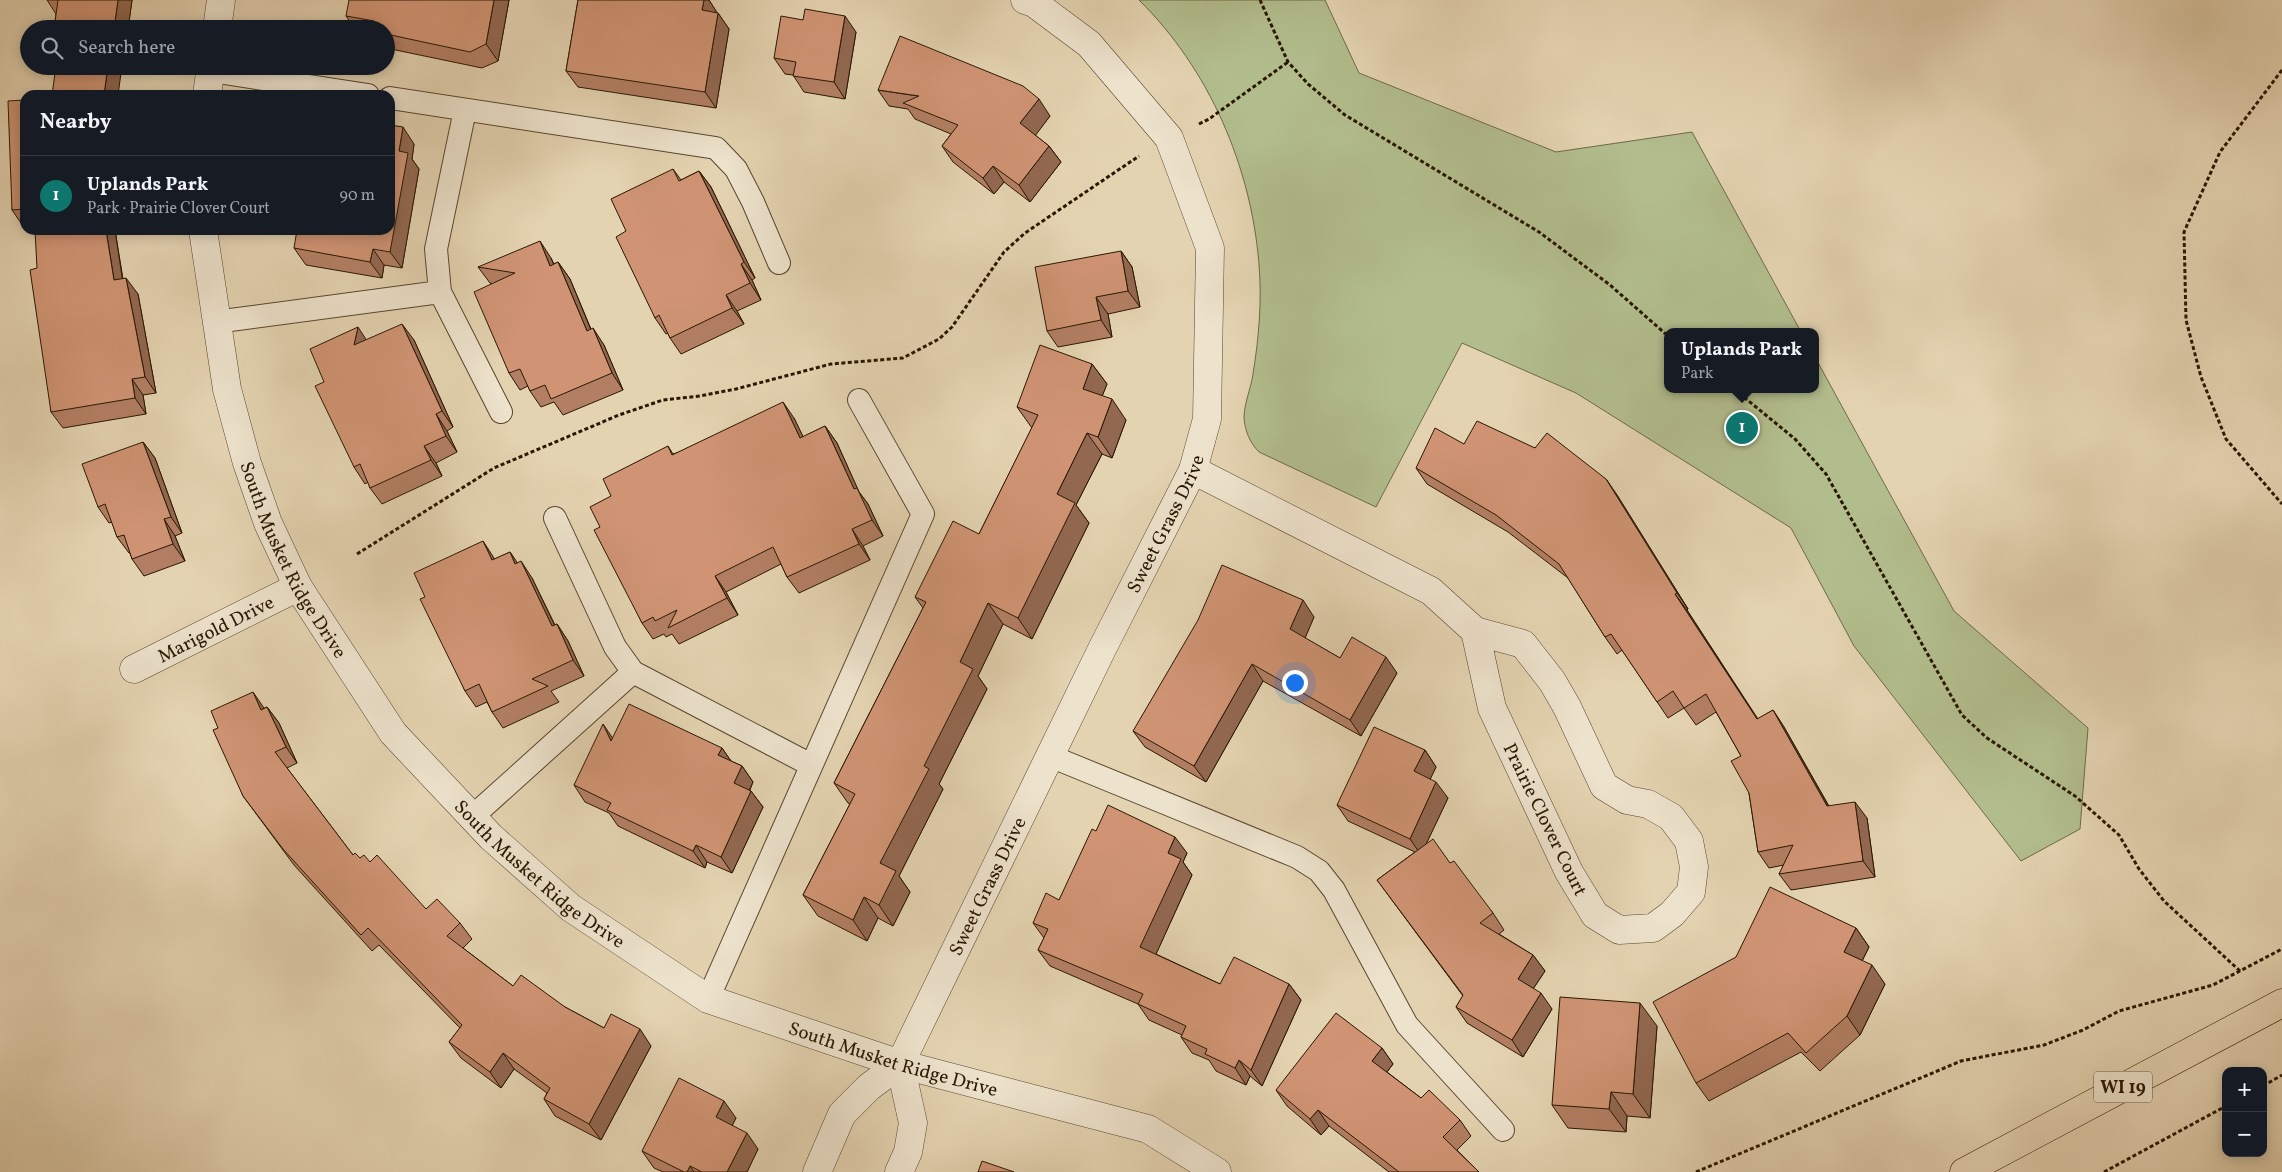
<!DOCTYPE html>
<meta charset="utf-8">
<style>
:root{--surface:#171b24;--page:#242831;--text:#f1f3f6;--muted:#9ea1a6;--line:#363941;--accent:#0f766e}
body{margin:0;font-family:Vollkorn,serif;background:var(--page);color:var(--text)}
.controls{position:absolute;right:15px;bottom:15px;display:grid;overflow:hidden;border-radius:10px;box-shadow:0 2px 12px #0003}
.controls button{width:45px;height:45px;display:grid;place-items:center;padding:0;border:0;border-bottom:1px solid var(--line);background:var(--surface);color:var(--text);font:25px sans-serif}
.you{position:absolute;left:1294px;top:682px;width:18px;height:18px;margin:-12px;border:4px solid #fff;border-radius:50%;background:#1a73e8;box-shadow:0 0 0 8px #1a73e833}
.badge{display:grid;place-items:center;width:32px;height:32px;border-radius:50%;background:var(--accent);color:#fff;font-size:16px;font-weight:700}
.pin{position:absolute;translate:-50% -50%;border:2px solid #fff;box-shadow:0 1px 5px #0006}
.popup{position:absolute;left:1664px;top:328px;width:155px;height:65px;box-sizing:border-box;display:grid;place-content:center;border-radius:10px;background:var(--surface);filter:drop-shadow(0 1px 4px #0005);font-size:16px;white-space:nowrap;color:var(--muted)}
.popup b{font-size:19px;color:var(--text)}
.popup::after{content:'';position:absolute;left:50%;top:100%;margin-left:-10px;border:10px solid transparent;border-top-color:var(--surface)}
.list{margin:0;padding:0;list-style:none}
h2{display:flex;justify-content:space-between;align-items:center;height:65px;margin:0;padding:0 20px;font-size:21px}
h2 small{font-size:16px;font-weight:400;color:var(--muted)}
.list li{display:grid;grid-template-columns:32px 1fr auto;gap:15px;align-items:center;box-sizing:border-box;height:80px;padding:0 20px;border-top:1px solid var(--line)}
.list b{display:block;font-size:19px;white-space:nowrap}
.list p{margin:0;font-size:16px;white-space:nowrap;color:var(--muted)}
.list em{font-size:16px;font-style:normal;color:var(--muted)}
.icon{flex:none;width:28px;height:28px;fill:none;stroke:currentColor;stroke-width:2;stroke-linecap:round;stroke-linejoin:round}
.map{position:relative;flex:none;width:2282px;height:1172px;overflow:hidden}
.search{position:absolute;background:var(--surface);box-shadow:0 2px 12px #0003;left:20px;top:20px;width:375px;height:55px;display:flex;align-items:center;gap:12px;box-sizing:border-box;padding:0 18px;border-radius:28px;color:var(--muted);font-size:19px}
.panel{position:absolute;background:var(--surface);box-shadow:0 2px 12px #0003;left:20px;top:90px;width:375px;height:145px;border-radius:15px}
.map>svg:first-child{display:block}
.green{fill:#b2bd8d;stroke:#6e6a47}
.lines{fill:none;stroke-linecap:round;stroke-linejoin:round}
.lane-casing{stroke:#58462d;stroke-width:24}
.street-casing{stroke:#58462d;stroke-width:29}
.primary-casing{stroke:#291701;stroke-width:29}
.path{stroke:#291701;stroke-width:3;stroke-dasharray:4 2.5;stroke-linecap:butt}
.lane{stroke:#ede2cc;stroke-width:22}
.street{stroke:#ede2cc;stroke-width:28}
.primary{stroke:#e4d3b1;stroke-width:28}
.wall{fill:#b37f64;stroke:#291701}
.shaded-wall{fill:#926851;stroke:#291701}
.building{fill:#d09474;stroke:#291701}
.labels{text-anchor:middle;stroke-width:4;stroke-linejoin:round;paint-order:stroke}
.shield{fill:#ede2cc;stroke:#64543e;stroke-width:1}
.shield-label{font-size:18px;font-weight:bold;fill:#291701}
.street-label{font-size:19px;fill:#291701;stroke:#ede2cc}
</style>
<div class="map">
<svg width="2282" height="1172" viewBox="0 0 2282 1172">
<rect width="100%" height="100%" fill="#e4d3b1"/>
<filter id="stains"><feTurbulence type="fractalNoise" baseFrequency=".004" numOctaves="4"/><feColorMatrix values="0 0 0 0 .2 0 0 0 0 .09 0 0 0 0 .02 0 0 0 .5 -.17"/></filter>
<radialGradient id="worn" r=".72"><stop offset=".6" stop-color="#630" stop-opacity="0"/><stop offset="1" stop-color="#630" stop-opacity=".3"/></radialGradient>
<path class="green" d="M1139 0H1325L1359 73 1556 152 1692 132 1801 332H1668V389H1816V359L1954 611 2088 728 2080 829 2021 861 1854 646 1791 528 1576 393 1462 343 1376 507 1259 452C1250 443 1245 431 1244 418 1244 404 1251 388 1253 374 1259 337 1262 301 1259 264 1251 166 1209 69 1139 0Z"/>
<g class="lines">
<defs>
<path id="lane" d="M211 71 368 95
M390 98 716 148 736 169 753 202 779 263
M465 110 436 249 440 292 501 412
M215 322 440 292
M555 518 615 647 633 672 811 765
M1050 756 1297 857 1319 871 1334 890 1407 1025 1503 1130
M472 817 633 672
M708 999 923 514 859 400"/>
<g id="street">
<path d="M217 29 221 0"/>
<path d="M207 95 211 66"/>
<path id="s1" d="M203 230 227 389 247 463 268 523 298 587 393 733 491 837 571 908 708 999 900 1064 1148 1129 1217 1172"/>
<path d="M1193 470 1431 591 1475 631 1523 644 1552 681 1567 707 1604 786 1627 800 1648 804 1671 817 1689 841 1694 867 1691 892 1672 914 1653 928 1619 930 1595 915 1569 872 1492 708 1475 631"/>
<path id="s2" d="M134 669 298 587"/>
<path id="s3" d="M817 1172 842 1114 869 1087 900 1064 1102 649 1193 470 1207 419 1210 248 1169 138 1089 44 1034 3 1025 0"/>
<path d="M899 1172 908 1152 913 1123 900 1064"/>
</g>
<path id="primary" d="M1964 1172 2282 1003"/>
</defs>
<use href="#lane" class="lane-casing"/>
<use href="#street" class="street-casing"/>
<use href="#primary" class="primary-casing"/>
<path class="path" d="M1260 0 1288 62 1308 84 1345 115 1539 232 1610 285 1668 336
M2282 70 2220 152 2184 232 2186 320 2201 377 2226 439 2282 504
M1199 124 1209 119 1288 62
M1734 389 1795 439 1826 474 1962 715 1987 738 2075 796 2119 835 2139 869 2164 901 2241 972
M357 554 494 468 619 415 663 400 700 396 736 389 831 364 903 358 939 339 952 327 1004 252 1025 233 1139 156
M2263 1086 2282 1075
M1696 1172 1961 1061 2044 1045 2083 1030 2119 1011 2213 985 2282 949
M2104 1172 2226 1106"/>
<use href="#lane" class="lane"/>
<use href="#street" class="street"/>
<use href="#primary" class="primary"/>
</g>
<path class="wall" d="M47 0H132L128 29H54L56 14Z
M509 0 498 61 482 68 386 48V29H355L346 16Z
M578 0H709L716 11V12L718 13 729 29 716 108 578 87 566 71Z
M856 32 845 99 804 92 793 75 785 74 774 58Z
M878 90 1050 116 1035 135 1049 146 1061 162 1030 202 1004 182 994 194 953 162 942 146 951 134 915 119 908 109 889 106Z
M25 100V226H23L12 210Z
M390 124 391 126 414 144 412 159 419 169 402 268 384 265 382 278 306 265 294 248 390 230Z
M673 169 681 180 699 171 711 187 755 278 752 280 761 300 737 311 744 324 681 354 670 338 668 333 666 334 655 318 626 231Z
M115 230 123 279 138 294 156 393 143 395 146 414 63 428 51 412 37 268Z
M1121 251 1132 267 1140 307 1108 314 1112 337 1058 347 1047 331Z
M551 258 554 264 558 262 570 279 591 329 604 345 623 390 563 415 554 402 541 407 530 391 528 386 520 390 509 373 492 284 490 283 478 267Z
M367 340H414L453 427 447 431 457 452 436 463 442 476 382 504 370 488 368 482 365 484 354 467Z
M1092 364 1107 384 1102 396 1126 420 1112 458 1102 454 1076 505 1089 523 1032 639 1003 624 978 676 987 689 939 784 943 789 899 876 910 892 893 926 878 918 867 941 818 916 803 895 850 804 848 803 834 783 923 608 915 597 979 534 1032 428 1017 407Z
M794 418 803 437 825 426 837 443 859 492 868 504 883 536 863 546 870 560 799 593 787 577 781 564 726 592 738 615 679 644 672 634 666 637 664 634 653 639 642 623 600 527 611 496 668 446 673 454Z
M143 442 155 458 182 533 175 536 185 561 144 576 132 559 130 553H129L117 537 112 522 109 523 98 507Z
M1464 444 1535 448 1606 479 1617 495 1688 609 1687 610 1758 719 1773 710 1784 727 1829 806 1867 818 1875 877 1791 890 1779 874 1784 865 1769 868 1758 852 1749 793 1741 756 1716 712 1696 725 1684 708 1668 718 1622 650 1617 654 1605 637 1568 578 1508 532 1427 484 1416 468Z
M510 552 517 563 532 578 555 625 557 624 568 641 584 676 551 691 559 702 503 728 492 712 487 702 476 707 465 691 425 597 494 558 495 559Z
M1314 617 1305 638 1340 658 1397 673 1361 736 1263 681 1206 782 1145 747 1133 731Z
M267 707 279 723 297 763 287 768 353 855 360 858 370 862 426 909 460 923 472 939 463 948 513 986 565 1007 604 1028 651 1046 601 1140 555 1116 544 1099 547 1093 514 1069 501 1088 461 1058 449 1042 460 1028 379 945 372 951 294 865 243 796 218 728Z
M612 738 722 748 731 761 742 766 753 782 750 790 763 807 732 873 707 862 705 868 618 826 609 813 585 802 574 785Z
M1425 750 1436 767 1430 779 1448 798 1426 844 1450 863 1493 913 1504 930 1499 934 1533 955 1545 971 1533 989 1552 1009 1523 1057 1467 1023 1456 1007 1463 996 1377 880 1415 852 1348 821 1337 805Z
M1096 831 1187 853 1183 862 1192 875 1156 954 1220 984H1289L1301 1000 1262 1086 1250 1076 1246 1085 1216 1071 1209 1060 1192 1053 1181 1037 1182 1035 1149 1020 1138 1004 1050 966 1038 950 1044 938 1033 923 1059 900Z
M1856 928 1869 947 1862 961 1885 984 1860 1035 1820 1071 1801 1052 1709 1101 1696 1083Z
M1657 1026 1650 1118 1627 1116 1626 1132 1568 1128 1552 1105Z
M1382 1048 1393 1064 1387 1072 1421 1098 1460 1120 1471 1136 1457 1150 1479 1172H1389L1329 1126 1321 1135 1287 1106 1276 1090Z
M736 1118 732 1125 758 1149 747 1172H663L654 1168 642 1151Z"/>
<path class="shaded-wall" d="M118 0H132L128 29H114Z
M494 0H509L498 61 486 44Z
M704 0H709L716 11 713 26 702 10Z
M718 13 729 29 716 108 705 92Z
M845 16 856 32 845 99 834 82Z
M108 66H122L118 95H104Z
M1039 99 1050 116 1032 140 1020 123Z
M403 127 414 144 412 159 419 169 402 268 390 252 399 151Z
M1049 146 1061 162 1030 202 1019 185Z
M993 166 1004 182 994 194 983 178Z
M699 171 711 187 755 278 744 262Z
M106 230H115L125 296 114 280Z
M540 241 551 258 561 282 550 266Z
M373 249 384 265 382 278 370 262Z
M1121 251 1132 267 1140 307 1128 291Z
M558 262 570 279 598 347 587 331Z
M741 264 752 280 761 300 750 283Z
M126 278 138 294 156 393 145 377Z
M726 295 737 311 744 324 732 308Z
M1096 297 1108 314 1112 337 1101 320Z
M402 324 414 340 453 427 442 411Z
M358 327 369 344 354 345Z
M593 328 604 345 623 390 612 373Z
M1092 364 1107 384 1097 409 1083 389Z
M132 379 143 395 146 414 135 398Z
M1112 399 1126 420 1112 458 1098 437Z
M783 402 794 418 812 455 800 438Z
M436 414 447 431 457 452 446 436Z
M825 426 837 443 859 492 868 504 883 536 872 520 854 489Z
M1087 433 1102 454 1076 505 1089 523 1032 639 1018 618 1057 494Z
M143 442 155 458 182 533 171 517Z
M424 446 436 463 442 476 431 460Z
M1606 479 1617 495 1688 609 1677 593Z
M164 519 175 536 185 561 173 544Z
M852 529 863 546 870 560 859 544Z
M483 541 494 558 503 577 492 560Z
M510 552 521 568 515 564Z
M521 561 532 578 563 643 552 626Z
M715 576 726 592 738 615 727 598Z
M1675 594 1687 610 1768 736 1757 719Z
M1303 600 1314 617 1302 645 1290 629Z
M988 603 1003 624 978 676 987 689 939 784 943 789 899 876 910 892 893 926 879 905 880 863 960 662Z
M557 624 568 641 584 676 573 660Z
M1386 657 1397 673 1361 736 1350 720Z
M1252 664 1263 681 1206 782 1194 766Z
M253 692 264 708 261 710Z
M267 707 279 723 297 763 286 747Z
M1773 710 1784 727 1838 823 1827 806Z
M603 724 614 740 611 741Z
M722 748 733 764 718 755Z
M1425 750 1436 767 1426 788 1414 771Z
M742 766 753 782 745 799 734 783Z
M1436 782 1448 798 1421 855 1410 839Z
M751 791 763 807 732 873 721 857Z
M1855 802 1867 818 1875 877 1863 861Z
M1175 837 1187 853 1183 862 1192 875 1152 963 1140 947 1168 853Z
M696 845 707 862 705 868 693 851Z
M864 897 878 918 867 941 853 920Z
M1856 928 1869 947 1857 971 1844 952Z
M1533 955 1545 971 1529 995 1518 979Z
M1872 965 1885 984 1860 1035 1847 1016Z
M1289 984 1301 1000 1262 1086 1251 1070Z
M1541 993 1552 1009 1523 1057 1512 1040Z
M1640 1003 1657 1026 1650 1118 1633 1094Z
M640 1029 651 1046 601 1140 589 1124Z
M1382 1048 1393 1064 1383 1077 1372 1061Z
M503 1053 514 1069 501 1088 490 1072Z
M1239 1060 1250 1076 1246 1085 1235 1068Z
M1611 1092 1627 1116 1626 1132 1609 1109Z
M724 1101 736 1118 728 1134 716 1117Z
M1318 1110 1329 1126 1321 1135 1310 1119Z
M747 1133 758 1149 747 1172H727Z
M690 1166 694 1172H687Z"/>
<path class="building" d="M58 0H118L114 29H54Z
M349 0H494L486 44 470 52 386 34V29H372L374 21 346 16Z
M578 0H704L702 10 718 13 705 92 566 71Z
M805 9 845 16 834 82 793 76 796 62 774 58 781 16 803 20Z
M900 36 1023 86 1039 99 1020 123 1049 146 1019 185 993 166 983 178 942 146 958 125 903 103 919 96 878 90Z
M56 66H108L104 95H52Z
M25 100V209L12 210 8 101Z
M390 125 403 127 399 151 408 153 390 252 373 249 370 262 294 248 297 230H390Z
M673 169 679 181 699 171 744 262 741 264 750 283 726 295 732 308 670 338 659 315 655 318 616 237 626 231 611 199Z
M35 230H106L114 280 126 278 145 377 132 379 135 398 51 412 30 270 37 268Z
M540 241 550 266 558 262 587 331 593 328 612 373 551 399 545 385 530 391 520 369 509 373 474 292 515 273 478 267Z
M1121 251 1128 291 1096 297 1101 320 1047 331 1035 267Z
M402 324 442 411 436 414 446 436 424 446 431 460 370 488 360 464 354 467 315 386 324 382 310 349 358 327 354 345Z
M1040 345 1092 364 1083 389 1112 399 1098 437 1087 433 1057 494 1075 503 1018 618 988 603 960 662 973 669 924 766 929 769 880 863 896 871 879 905 864 897 853 920 803 895 855 794 834 783 926 602 915 597 953 521 979 534 1038 415 1017 407Z
M783 402 800 438 825 426 854 489 857 488 872 520 852 529 859 544 787 577 773 547 715 576 727 598 668 628 677 610 655 621 653 617 642 623 594 530 600 527 590 507 611 496 603 479 668 446 672 455Z
M1477 421 1535 448 1547 433 1606 479 1677 593 1675 594 1757 719 1773 710 1827 806 1855 802 1863 861 1779 874 1793 845 1758 852 1749 793 1731 761 1741 756 1706 694 1684 708 1673 691 1657 702 1611 634 1605 637 1559 564 1496 515 1416 468 1435 428 1464 444Z
M143 442 171 517 164 519 173 544 132 559 124 535 117 537 105 504 98 507 82 464Z
M483 541 492 560 510 552 515 564 521 561 552 626 557 624 573 660 532 679 548 686 492 712 479 684 465 691 420 599 425 597 414 573Z
M1222 565 1303 600 1290 629 1340 658 1352 637 1386 657 1350 720 1252 664 1194 766 1133 731 1198 620Z
M253 692 261 710 267 707 286 747 275 752 353 855 355 853 360 858 364 855 370 862 377 855 426 909 437 899 460 923 447 936 513 986 521 975 565 1007 604 1028 611 1014 640 1029 589 1124 544 1099 550 1088 503 1053 490 1072 449 1042 462 1025 368 928 361 935 283 849 243 796 213 730 218 728 211 711Z
M629 704 722 748 718 755 742 766 734 783 751 791 721 857 696 845 693 851 607 810 611 803 574 785 603 724 611 741Z
M1374 727 1425 750 1414 771 1436 782 1410 839 1337 805Z
M1108 805 1175 837 1168 853 1181 859 1140 947 1220 984 1234 957 1289 984 1251 1070 1239 1060 1235 1068 1205 1054 1207 1049 1181 1037 1186 1026 1138 1004 1143 994 1038 950 1048 929 1033 923 1046 893 1059 900 1092 829 1096 831Z
M1433 839 1450 863 1454 861 1493 913 1480 923 1533 955 1518 979 1541 993 1512 1040 1456 1007 1463 995 1377 880Z
M1770 887 1856 928 1844 952 1872 965 1847 1016 1806 1053 1788 1033 1696 1083 1653 1002 1736 957Z
M1560 997 1640 1003 1633 1094 1611 1092 1609 1109 1552 1105Z
M1336 1013 1382 1048 1372 1061 1421 1098 1429 1090 1460 1120 1443 1137 1479 1172H1399L1318 1110 1310 1119 1276 1090Z
M679 1078 724 1101 716 1117 747 1133 727 1172H702L690 1166 687 1172H684L642 1151Z
M982 1161 1014 1172H978Z"/>
<g class="labels">
<rect class="shield" x="2094" y="1071.5" width="58" height="31" rx="4"/>
<g class="shield-label">
<text x="2123" y="1093">WI 19</text>
</g>
<g class="street-label">
<text dy="7" stroke="none"><textPath href="#s3" startOffset="742">Sweet Grass Drive</textPath></text>
<text dy="7" stroke="none"><textPath href="#s1" startOffset="345">South Musket Ridge Drive</textPath></text>
<text dy="7" stroke="none"><textPath href="#s2" startOffset="91">Marigold Drive</textPath></text>
<text transform="translate(1546 819) rotate(64)" y="7">Prairie Clover Court</text>
<text dy="7" stroke="none"><textPath href="#s1" startOffset="750">South Musket Ridge Drive</textPath></text>
<text dy="7" stroke="none"><textPath href="#s3" startOffset="338">Sweet Grass Drive</textPath></text>
<text dy="7" stroke="none"><textPath href="#s1" startOffset="1155">South Musket Ridge Drive</textPath></text>
</g>
</g>
<rect width="100%" height="100%" filter="url(#stains)"/>
<rect width="100%" height="100%" fill="url(#worn)"/>
</svg>
<div class="controls">
<button>+</button>
<button>−</button>
</div>
<div class="you"></div>
<div class="pin badge" style="left:1742px;top:428px">1</div>
<div class="popup"><b>Uplands Park</b>Park</div>
<div class="search"><svg class="icon" aria-label="search" viewBox="0 0 24 24"><circle cx="10" cy="10" r="6"/><path d="M15 15l6 6"/></svg>Search here</div>
<section class="panel">
<h2>Nearby<small></small></h2>
<ul class="list">
<li><span class="badge">1</span><div><b>Uplands Park</b><p>Park · Prairie Clover Court</p></div><em>90 m</em></li>
</ul>
</section>
</div>
